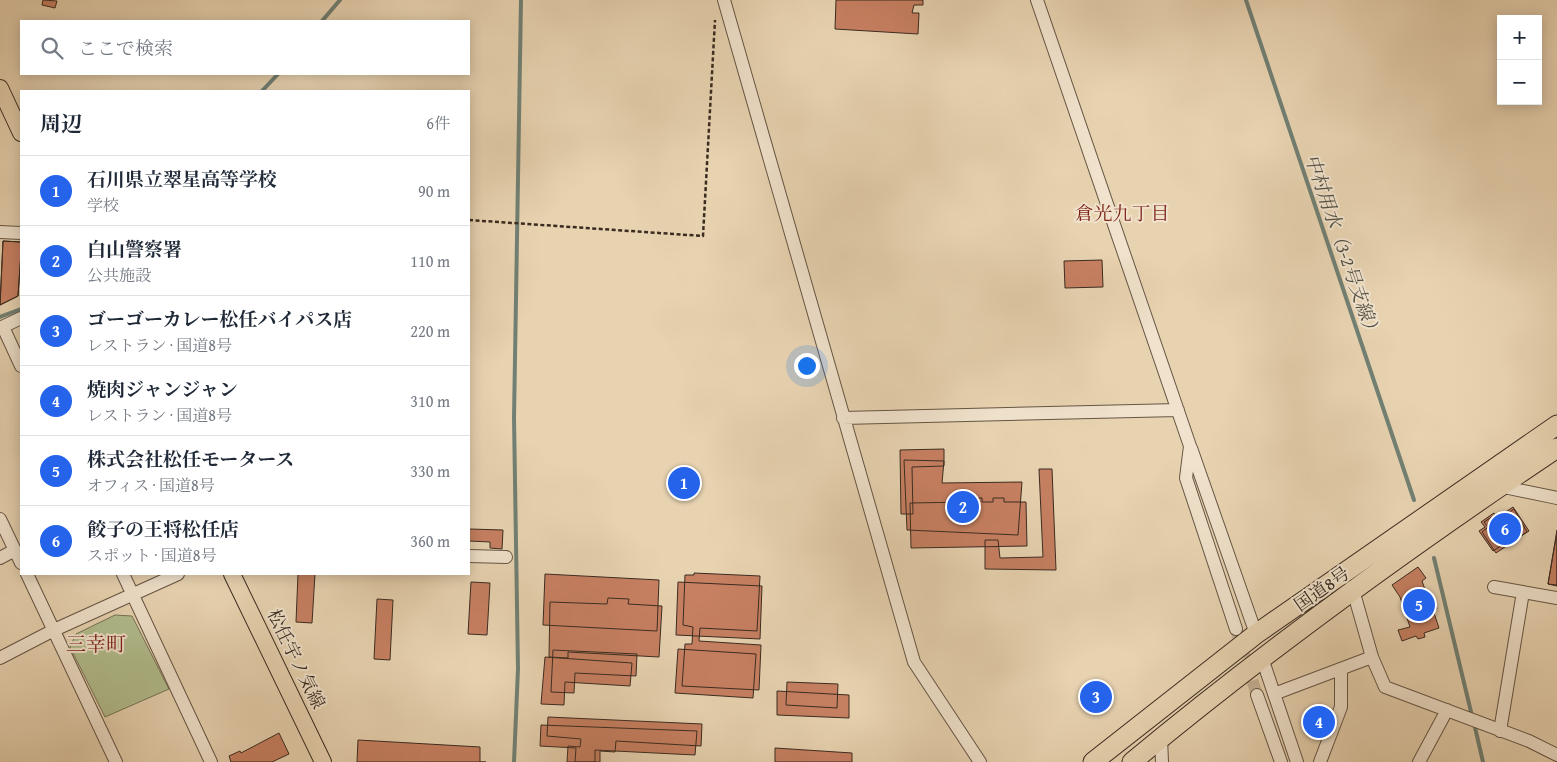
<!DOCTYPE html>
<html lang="ja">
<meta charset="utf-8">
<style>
:root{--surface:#fff;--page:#f2f2f3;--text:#1f2937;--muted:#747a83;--line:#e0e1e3;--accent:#2563eb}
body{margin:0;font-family:"Gentium Book Plus","Noto Serif JP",serif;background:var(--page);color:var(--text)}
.controls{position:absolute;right:15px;top:15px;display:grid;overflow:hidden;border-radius:0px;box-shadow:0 2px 12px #0003}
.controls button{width:45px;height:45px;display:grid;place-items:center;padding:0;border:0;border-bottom:1px solid var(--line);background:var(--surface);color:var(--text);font:25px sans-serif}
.you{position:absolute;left:806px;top:365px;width:18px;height:18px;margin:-12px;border:4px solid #fff;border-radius:50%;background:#1a73e8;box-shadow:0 0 0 8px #1a73e833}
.badge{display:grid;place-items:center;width:32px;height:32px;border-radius:50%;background:var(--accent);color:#fff;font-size:16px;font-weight:700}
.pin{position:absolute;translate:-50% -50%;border:2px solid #fff;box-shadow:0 1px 5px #0006}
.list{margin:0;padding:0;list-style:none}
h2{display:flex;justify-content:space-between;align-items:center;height:65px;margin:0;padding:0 20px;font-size:21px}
h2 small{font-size:16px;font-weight:400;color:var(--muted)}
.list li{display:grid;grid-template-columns:32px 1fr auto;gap:15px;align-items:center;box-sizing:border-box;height:70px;padding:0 20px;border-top:1px solid var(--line)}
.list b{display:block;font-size:19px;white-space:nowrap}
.list p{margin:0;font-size:16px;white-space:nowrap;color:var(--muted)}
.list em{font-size:16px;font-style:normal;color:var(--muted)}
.icon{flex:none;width:28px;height:28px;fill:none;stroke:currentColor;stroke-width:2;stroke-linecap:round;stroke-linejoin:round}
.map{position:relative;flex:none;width:1557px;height:762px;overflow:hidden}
.search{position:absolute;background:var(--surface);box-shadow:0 2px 12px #0003;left:20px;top:20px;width:450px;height:55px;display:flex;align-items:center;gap:12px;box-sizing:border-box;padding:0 18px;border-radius:0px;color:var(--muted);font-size:19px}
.panel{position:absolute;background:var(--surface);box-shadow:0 2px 12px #0003;left:20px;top:90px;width:450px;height:485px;border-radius:0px}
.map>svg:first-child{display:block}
.green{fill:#b2be8f;stroke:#767458}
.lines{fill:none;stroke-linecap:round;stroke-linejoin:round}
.stream{stroke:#718074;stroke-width:4}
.building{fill:#c78062;stroke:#392b20}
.minor-tunnel{stroke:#c5b194;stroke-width:12;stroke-dasharray:12 6;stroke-linecap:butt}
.minor-casing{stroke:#655544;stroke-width:14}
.major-casing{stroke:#392b20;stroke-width:18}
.highway-casing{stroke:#392b20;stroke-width:21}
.path{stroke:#392b20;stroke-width:2.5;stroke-dasharray:4 2.5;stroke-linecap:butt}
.minor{stroke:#f0e2cc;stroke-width:12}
.major{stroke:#e8d3b1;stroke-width:16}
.highway{stroke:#e8d3b1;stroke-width:19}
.labels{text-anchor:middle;stroke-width:4;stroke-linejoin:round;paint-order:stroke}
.street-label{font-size:18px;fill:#392b20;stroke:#f0e2cc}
.neighbourhood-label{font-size:19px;fill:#7a1f14;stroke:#f0e2cc}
.water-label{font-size:19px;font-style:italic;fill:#504e43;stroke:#f0e2cc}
.quarter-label{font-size:20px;fill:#7a1f14;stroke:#f0e2cc}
</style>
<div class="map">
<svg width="1557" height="762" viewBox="0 0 1557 762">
<rect width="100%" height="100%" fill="#e8d3b1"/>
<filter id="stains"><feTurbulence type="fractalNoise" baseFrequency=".004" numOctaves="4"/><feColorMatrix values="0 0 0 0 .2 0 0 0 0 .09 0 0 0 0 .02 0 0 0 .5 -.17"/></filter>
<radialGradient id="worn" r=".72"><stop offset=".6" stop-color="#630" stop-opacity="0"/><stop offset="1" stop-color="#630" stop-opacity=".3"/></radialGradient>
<path class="green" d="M115 615 132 616 169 689 105 717 70 647 76 634Z"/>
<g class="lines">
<path class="stream" d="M1246 0 1414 500
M322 21 340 0
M262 91 278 74
M0 317 21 309
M1434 558 1472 716
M1474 723 1483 762
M514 762 518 669 514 418 521 0"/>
</g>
<path class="building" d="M43 0 57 1 55 8 42 5Z
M836 0H923V5H914L912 13H919L918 34 835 29Z
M3 241 21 242V253L18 296 0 305Z
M3 241 21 242V253L18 296 0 305Z
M1102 260 1103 287 1065 288 1064 261Z
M944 449V466L912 467 913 514H901L900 450Z
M904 460 944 461 942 483 1022 482 1018 535 907 530Z
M1039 469H1052L1056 570 985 569V540H998L1000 558 1043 557Z
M972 498H982V502H993V498H1004V502H1026L1027 546 911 548 910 503 972 502Z
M1513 507 1529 531 1519 537 1517 535 1493 551 1479 531 1485 527 1481 522 1494 513 1497 518Z
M1514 509 1527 532 1496 553 1482 532 1488 527 1484 522 1498 513 1501 518Z
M469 529 503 530 502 549 490 548V542L469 541Z
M1557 530V585L1548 584Z
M1557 532V586L1548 584Z
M1418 567 1426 578 1422 581 1428 598 1433 597 1437 609 1433 610 1439 628 1424 633 1425 637 1418 639 1416 636 1402 641 1398 630 1410 627 1400 597 1392 585Z
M694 573 760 576 757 631 700 628 699 641 761 645 759 690 682 686 685 644H692L693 627 683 625 685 575H694Z
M298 574H315L312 623 296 622Z
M545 574 659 580 657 631 543 625Z
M471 582 490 583 487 635 468 634Z
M678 582 762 586 760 639 676 635Z
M608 598 629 599 628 604 662 606 659 657 568 652V658L549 657 550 602 607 604Z
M377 599 393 600 390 660 374 659Z
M678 649 756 654 753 698 675 693Z
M553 650 637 654 636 676 575 673 574 693 551 692Z
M545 657 632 663 630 686 565 682 564 705 541 704Z
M787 682 838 684 837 708 786 705Z
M777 691 849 695V718L777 715Z
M548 717 702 724 701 746 616 741 615 752 600 751V762H567L568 746 580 747 581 739 547 736Z
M541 725 697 731 695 755 595 750V762H575L576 748 540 746Z
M279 733 289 754 272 762H231L229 756 240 751 241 753Z
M358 740 480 747V762H486H357Z
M775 748 852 753V762H775Z"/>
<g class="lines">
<path class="minor-tunnel" d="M1236 629 1257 695"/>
<defs>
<path id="minor" d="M724 0 914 662 980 762
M1037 0 1190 446 1186 478 1236 629
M0 232 21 233
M3 327 21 366
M0 328 21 318
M843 418 1178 410
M1191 448 1256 634
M1499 486 1557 498
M0 519 21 563
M469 556 506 557
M0 558 15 550
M27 574 116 762
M123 574 211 762
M1494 587 1557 598
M1353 590 1372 657 1385 687 1529 741 1557 755
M0 658 54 630 178 574
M1262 658 1297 762
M1274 694 1372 657
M1257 695 1281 762
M1500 731 1523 592
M1161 738 1162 762
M1320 762 1341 707V670
M1419 762 1447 710"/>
<path id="major" d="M0 88 21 133
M232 574 323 762"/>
<path id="highway" d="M1093 762 1256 634 1557 425
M1132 762C1268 649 1411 546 1557 448"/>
</defs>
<use href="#minor" class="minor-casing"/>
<use href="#major" class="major-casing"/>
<use href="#highway" class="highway-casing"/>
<path class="path" d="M469 220 703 236 715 20"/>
<use href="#minor" class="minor"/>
<use href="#major" class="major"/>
<use href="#highway" class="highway"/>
</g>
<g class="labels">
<g class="street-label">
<text transform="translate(1322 589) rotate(-35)" y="6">国道8号</text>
<text transform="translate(296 659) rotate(64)" y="6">松任宇ノ気線</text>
</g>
<g class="neighbourhood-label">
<text x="1122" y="220">倉光九丁目</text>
</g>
<g class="water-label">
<text transform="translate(1343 246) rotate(71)" y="7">中村用水（3-2号支線）</text>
</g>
<g class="quarter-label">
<text x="96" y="651">三幸町</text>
</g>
</g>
<rect width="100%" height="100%" filter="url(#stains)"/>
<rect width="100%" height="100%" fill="url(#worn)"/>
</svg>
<div class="controls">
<button>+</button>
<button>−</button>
</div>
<div class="you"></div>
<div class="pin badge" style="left:684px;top:483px">1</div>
<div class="pin badge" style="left:963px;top:507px">2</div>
<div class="pin badge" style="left:1096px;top:697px">3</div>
<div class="pin badge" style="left:1319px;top:722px">4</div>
<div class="pin badge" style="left:1419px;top:605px">5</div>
<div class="pin badge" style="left:1505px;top:529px">6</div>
<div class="search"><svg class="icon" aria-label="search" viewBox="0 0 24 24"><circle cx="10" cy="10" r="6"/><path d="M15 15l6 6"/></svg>ここで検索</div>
<section class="panel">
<h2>周辺<small>6件</small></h2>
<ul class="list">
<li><span class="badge">1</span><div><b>石川県立翠星高等学校</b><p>学校</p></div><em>90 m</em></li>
<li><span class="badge">2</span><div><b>白山警察署</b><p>公共施設</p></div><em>110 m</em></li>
<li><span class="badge">3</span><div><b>ゴーゴーカレー松任バイパス店</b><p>レストラン · 国道8号</p></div><em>220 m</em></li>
<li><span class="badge">4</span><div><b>焼肉ジャンジャン</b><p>レストラン · 国道8号</p></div><em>310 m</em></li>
<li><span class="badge">5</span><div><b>株式会社松任モータース</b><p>オフィス · 国道8号</p></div><em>330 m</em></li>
<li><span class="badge">6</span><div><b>餃子の王将松任店</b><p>スポット · 国道8号</p></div><em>360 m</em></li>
</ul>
</section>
</div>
